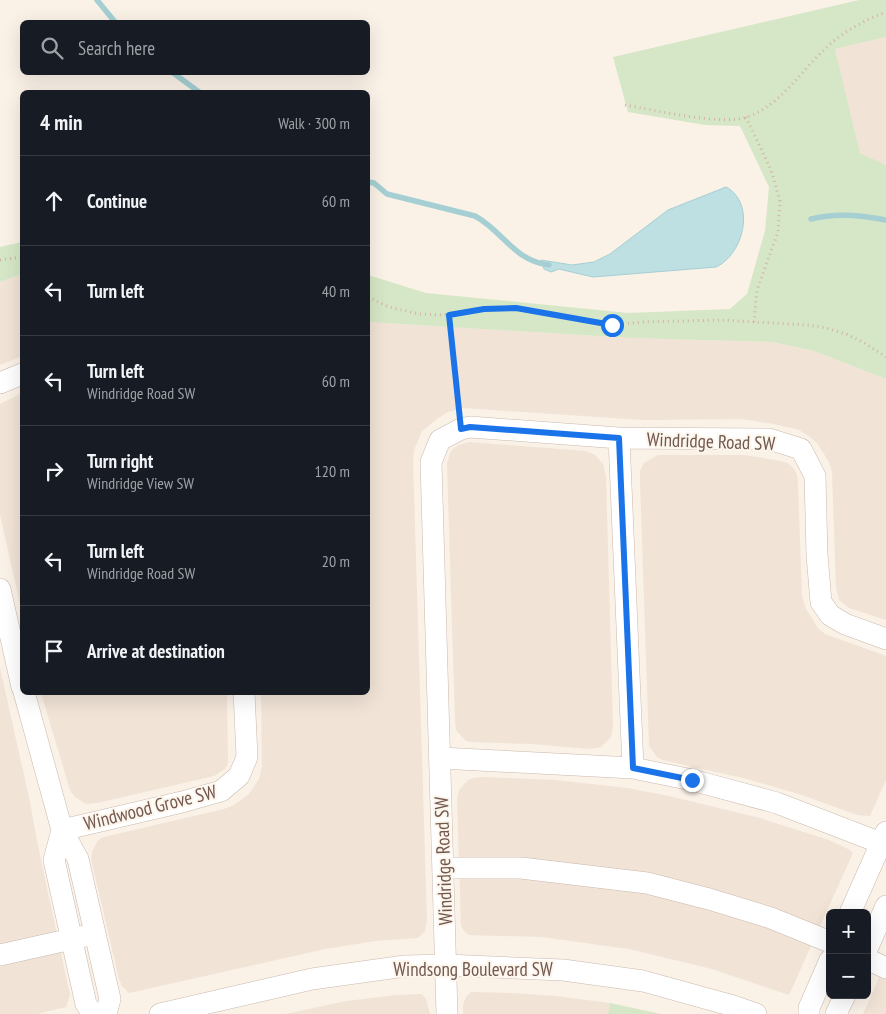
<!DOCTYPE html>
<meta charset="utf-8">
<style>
:root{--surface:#171b24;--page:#20242c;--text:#f1f3f6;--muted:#9ea1a6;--line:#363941}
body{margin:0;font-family:"PT Sans Narrow",sans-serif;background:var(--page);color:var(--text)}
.controls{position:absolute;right:15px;bottom:15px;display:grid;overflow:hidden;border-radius:8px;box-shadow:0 5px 20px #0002}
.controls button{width:45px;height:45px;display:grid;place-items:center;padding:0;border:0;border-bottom:1px solid var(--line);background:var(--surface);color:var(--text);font:25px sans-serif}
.stop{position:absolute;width:15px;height:15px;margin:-11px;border:4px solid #1a73e8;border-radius:50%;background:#fff}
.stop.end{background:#1a73e8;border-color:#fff;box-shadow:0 1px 5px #0008}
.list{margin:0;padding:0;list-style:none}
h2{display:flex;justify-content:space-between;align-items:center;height:65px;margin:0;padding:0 20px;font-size:21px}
h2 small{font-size:16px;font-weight:400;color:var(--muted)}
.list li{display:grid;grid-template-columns:32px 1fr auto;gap:15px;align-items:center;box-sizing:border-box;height:90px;padding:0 20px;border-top:1px solid var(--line)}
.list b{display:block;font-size:19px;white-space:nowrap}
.list p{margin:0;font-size:16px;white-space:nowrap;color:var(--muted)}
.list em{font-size:16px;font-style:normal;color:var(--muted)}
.icon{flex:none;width:28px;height:28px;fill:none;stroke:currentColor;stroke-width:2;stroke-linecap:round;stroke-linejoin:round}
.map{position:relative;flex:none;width:886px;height:1014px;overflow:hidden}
.search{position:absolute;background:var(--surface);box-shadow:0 5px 20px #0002;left:20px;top:20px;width:350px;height:55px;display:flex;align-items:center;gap:12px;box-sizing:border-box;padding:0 18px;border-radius:8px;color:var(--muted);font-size:19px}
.panel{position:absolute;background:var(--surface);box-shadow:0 5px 20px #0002;left:20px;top:90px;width:350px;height:605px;border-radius:8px}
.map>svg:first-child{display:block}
.residential{fill:#f1e3d6}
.green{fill:#d6e7c7}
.water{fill:#bee0e2;stroke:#a5cfd3}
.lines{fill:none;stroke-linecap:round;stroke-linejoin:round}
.stream{stroke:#a5cfd3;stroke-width:5.5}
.minor-casing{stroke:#cbb9ae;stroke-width:22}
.path{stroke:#d2b3a5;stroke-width:3;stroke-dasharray:1 4;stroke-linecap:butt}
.minor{stroke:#fff;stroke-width:21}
.route{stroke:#1a73e8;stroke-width:6}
.labels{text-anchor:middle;stroke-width:4;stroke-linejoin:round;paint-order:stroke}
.street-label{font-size:19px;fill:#72584e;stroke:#fdf6ed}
</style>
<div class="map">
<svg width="886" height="1014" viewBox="0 0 886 1014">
<rect width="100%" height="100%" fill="#faf1e7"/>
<path class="residential" d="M886 37V165L860 154 835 49Z
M22 274V356L0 365V282Z
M368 322 630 338 772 342 814 351 886 379V620L849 608 839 600 836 587 832 471 829 462 817 443 810 437 799 430 774 424 741 419 643 420 463 408 448 412 438 418 422 431 414 450 413 461 427 921 425 931 418 938 375 941 325 949 129 993 122 986 119 979 91 859 92 852 98 840 104 837 224 809 234 805 249 794 259 779 262 766 261 693 368 692Z
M22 393V613L0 515V404Z
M469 442 586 451 595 455 603 464 606 477 613 727 611 737 601 747 589 749 532 744 472 742 466 741 456 730 455 720 447 464 450 453 454 448 459 445Z
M658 455H744L780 461 788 463 794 469 797 475 798 484 802 596 806 609 818 628 825 634 886 656V780L870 816 857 815 802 795 747 779 663 760 657 757 649 746 640 481V471L644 463Z
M0 668 30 802 38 846 70 995 66 1007 37 1014H0Z
M41 693H227L228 763 225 769 214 776 97 803 86 804 75 797 70 790Z
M482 777 555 780 627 788 669 796 760 818 829 840 848 849 853 853 789 995 712 969 629 949 541 937 469 935 463 930 461 925 457 799 459 790 468 780 473 778Z
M886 961V1014H863L872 994Z
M471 992 513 993 555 996 610 1003 608 1014H463V1005L466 997Z
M422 994 426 999 430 1014H285L347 1001 396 995Z"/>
<path class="green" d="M859 0H886V37L835 49 860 153 886 165V379L814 351 772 342 630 338 368 322V275L426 293 628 313 730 309 747 294 765 231 769 187 740 126 705 125 628 112 613 57Z
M22 242V274L0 282V247Z
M610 1003 661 1014H608Z"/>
<path class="water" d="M726 187C756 203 744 254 716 267L593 277 559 269 551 272 544 269 541 260 572 265 594 262 610 254 668 210Z"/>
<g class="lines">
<path class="stream" d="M97 0 115 22
M172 72 199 92
M368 182 374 183 387 194 475 216C503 231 514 261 549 265
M811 219C834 213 862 215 886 220"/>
<defs>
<path id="minor" d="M0 383 22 374
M619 438 633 768
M0 589 22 687
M24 692 62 830 78 859 110 999 106 1014
M440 758 633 768 692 780 777 803 886 845
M62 830 182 802 221 791 239 776 247 757 244 692
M62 830 54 860 86 1004 93 1014
M443 868H521L647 883 709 899 771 918 830 942
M850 913 886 832
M867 949 886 906
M0 955 85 936
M867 959 886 968
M160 1014 312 979 405 966 446 965 563 970 643 981 730 1005 756 1014
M447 1014 431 462 440 440 461 429 470 427 619 438 769 439 801 449 815 476 817 555 821 602 830 615 845 624 886 639
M809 1014V1008L830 960
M836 1014 845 995"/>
</defs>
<use href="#minor" class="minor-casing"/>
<path class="path" d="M625 105C655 110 721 126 747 117 783 104 800 71 827 47 844 31 865 20 886 12
M746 117 771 170 780 201 778 232 757 290 754 322
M0 260 22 257
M368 297 389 307 419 314 442 315 484 309 516 308 612 325 643 322 719 320 808 325 826 328 846 334 863 342 886 357
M449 315 459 411"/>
<use href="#minor" class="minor"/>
</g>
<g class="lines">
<path class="route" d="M612 325 516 308 484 309 449 315 461 429 470 427 619 438 633 768 692 780"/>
</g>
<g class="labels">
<g class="street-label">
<text transform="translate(711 441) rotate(2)" y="7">Windridge Road SW</text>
<text transform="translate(150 807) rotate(-14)" y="7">Windwood Grove SW</text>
<text transform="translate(443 861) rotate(-92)" y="7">Windridge Road SW</text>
<text x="473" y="976">Windsong Boulevard SW</text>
</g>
</g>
</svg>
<div class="controls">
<button>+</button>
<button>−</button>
</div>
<div class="stop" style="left:612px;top:325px"></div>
<div class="stop end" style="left:692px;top:780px"></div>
<div class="search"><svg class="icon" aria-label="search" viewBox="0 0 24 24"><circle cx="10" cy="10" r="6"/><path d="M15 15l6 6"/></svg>Search here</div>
<section class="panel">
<h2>4 min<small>Walk · 300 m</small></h2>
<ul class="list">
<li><svg class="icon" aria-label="ahead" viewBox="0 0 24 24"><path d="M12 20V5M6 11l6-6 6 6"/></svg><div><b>Continue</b></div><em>60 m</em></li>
<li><svg class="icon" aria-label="left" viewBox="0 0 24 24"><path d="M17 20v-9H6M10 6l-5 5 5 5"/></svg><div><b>Turn left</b></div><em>40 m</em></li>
<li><svg class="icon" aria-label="left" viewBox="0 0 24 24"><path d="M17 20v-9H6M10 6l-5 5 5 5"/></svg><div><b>Turn left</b><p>Windridge Road SW</p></div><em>60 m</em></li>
<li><svg class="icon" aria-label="right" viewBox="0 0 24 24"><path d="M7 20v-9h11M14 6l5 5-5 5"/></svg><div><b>Turn right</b><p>Windridge View SW</p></div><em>120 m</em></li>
<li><svg class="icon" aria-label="left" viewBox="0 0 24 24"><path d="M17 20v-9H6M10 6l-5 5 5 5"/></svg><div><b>Turn left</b><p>Windridge Road SW</p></div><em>20 m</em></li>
<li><svg class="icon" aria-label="arrive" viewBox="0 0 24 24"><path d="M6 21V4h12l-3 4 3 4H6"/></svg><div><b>Arrive at destination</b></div></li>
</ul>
</section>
</div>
